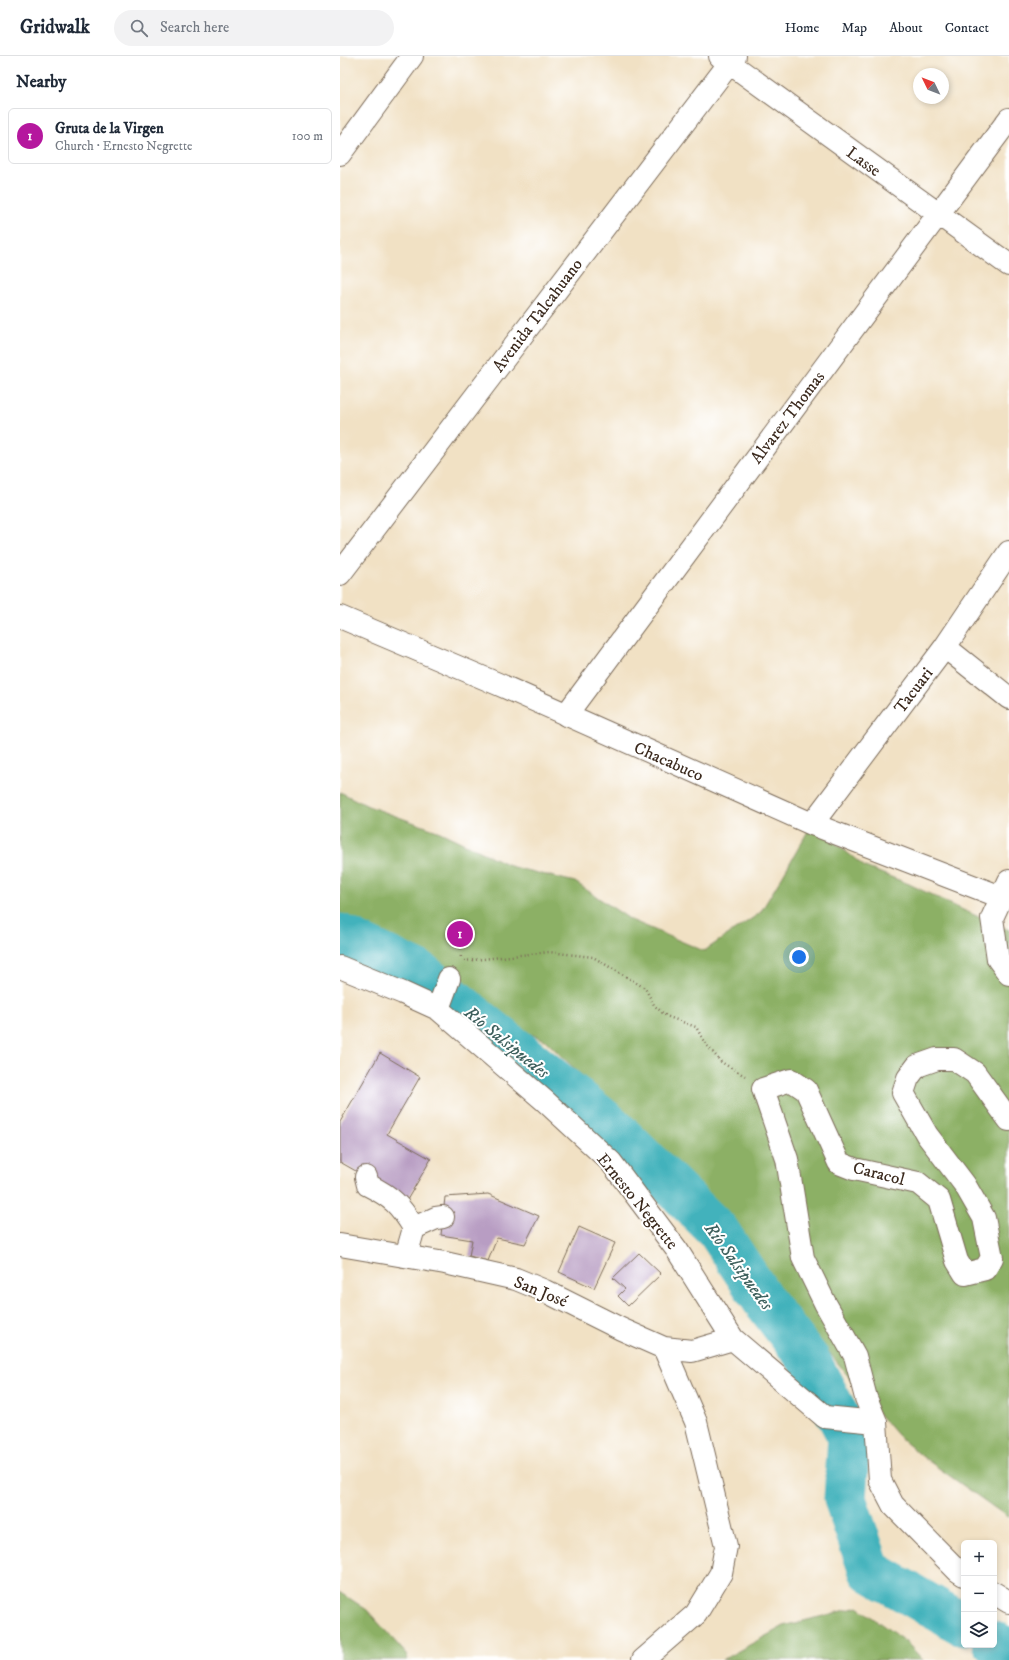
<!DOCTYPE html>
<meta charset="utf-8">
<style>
:root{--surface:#fff;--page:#f2f2f3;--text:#1f2937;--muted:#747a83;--line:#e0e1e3;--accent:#b5179e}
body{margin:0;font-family:"IM FELL DW Pica",serif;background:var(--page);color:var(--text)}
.controls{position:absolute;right:12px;bottom:12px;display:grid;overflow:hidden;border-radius:6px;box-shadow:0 2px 6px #0003}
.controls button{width:36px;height:36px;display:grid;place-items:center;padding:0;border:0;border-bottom:1px solid var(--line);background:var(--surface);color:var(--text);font:20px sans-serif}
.compass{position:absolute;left:573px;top:12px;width:36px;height:36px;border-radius:50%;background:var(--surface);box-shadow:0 2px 6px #0003;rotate:313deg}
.you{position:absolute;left:459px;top:901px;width:14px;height:14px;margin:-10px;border:3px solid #fff;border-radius:50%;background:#1a73e8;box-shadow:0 0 0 6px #1a73e833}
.badge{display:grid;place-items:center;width:26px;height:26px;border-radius:50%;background:var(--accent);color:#fff;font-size:13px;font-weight:700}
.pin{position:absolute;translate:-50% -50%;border:2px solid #fff;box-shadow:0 1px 4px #0006}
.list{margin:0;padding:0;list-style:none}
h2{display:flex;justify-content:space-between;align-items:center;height:52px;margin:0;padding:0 16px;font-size:17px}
h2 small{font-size:13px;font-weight:400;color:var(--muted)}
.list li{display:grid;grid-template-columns:26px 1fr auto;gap:12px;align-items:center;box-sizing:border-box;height:56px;margin:0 8px 8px;padding:0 8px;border:1px solid var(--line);border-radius:6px}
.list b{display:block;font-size:15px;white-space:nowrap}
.list p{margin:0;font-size:13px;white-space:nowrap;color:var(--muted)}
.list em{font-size:13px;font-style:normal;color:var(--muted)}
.icon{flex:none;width:22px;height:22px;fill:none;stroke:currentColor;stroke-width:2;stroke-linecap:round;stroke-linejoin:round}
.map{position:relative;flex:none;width:669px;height:1604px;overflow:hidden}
header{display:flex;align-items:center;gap:24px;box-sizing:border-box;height:56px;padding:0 20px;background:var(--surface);border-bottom:1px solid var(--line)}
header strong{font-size:19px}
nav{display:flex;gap:22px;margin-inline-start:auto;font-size:14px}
.search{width:280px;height:36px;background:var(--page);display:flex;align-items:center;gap:10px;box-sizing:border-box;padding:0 14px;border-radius:22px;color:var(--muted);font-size:15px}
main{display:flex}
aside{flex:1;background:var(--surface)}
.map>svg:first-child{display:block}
.forest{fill:#8cb065;stroke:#646d42}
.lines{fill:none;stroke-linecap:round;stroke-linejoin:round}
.river{stroke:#42b2bc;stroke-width:43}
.building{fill:#b89dc3}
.minor-casing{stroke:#7b6a58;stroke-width:24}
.path{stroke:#7b6a58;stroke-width:2.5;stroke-dasharray:1 3;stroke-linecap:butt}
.minor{stroke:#fff;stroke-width:22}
.labels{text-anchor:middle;stroke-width:4;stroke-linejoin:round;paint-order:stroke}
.street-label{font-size:17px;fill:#3b2a1e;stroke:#fff}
.water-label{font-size:18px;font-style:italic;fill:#3e605d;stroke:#fff}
</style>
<header>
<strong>Gridwalk</strong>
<div class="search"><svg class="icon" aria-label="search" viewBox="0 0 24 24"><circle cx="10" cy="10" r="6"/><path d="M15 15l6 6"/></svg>Search here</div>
<nav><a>Home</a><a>Map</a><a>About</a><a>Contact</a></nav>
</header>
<main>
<aside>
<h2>Nearby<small></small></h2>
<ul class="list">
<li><span class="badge">1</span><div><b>Gruta de la Virgen</b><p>Church · Ernesto Negrette</p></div><em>100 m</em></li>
</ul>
</aside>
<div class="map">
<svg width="669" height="1604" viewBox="0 0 669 1604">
<rect width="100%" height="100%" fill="#fff"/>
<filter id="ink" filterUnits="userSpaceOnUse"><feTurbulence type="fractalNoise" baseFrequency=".025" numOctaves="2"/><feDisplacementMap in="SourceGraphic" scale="8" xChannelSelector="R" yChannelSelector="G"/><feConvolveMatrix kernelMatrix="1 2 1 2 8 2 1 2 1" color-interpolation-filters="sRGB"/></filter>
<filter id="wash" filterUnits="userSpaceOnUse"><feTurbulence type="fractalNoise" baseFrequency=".012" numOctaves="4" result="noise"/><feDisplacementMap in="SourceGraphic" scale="16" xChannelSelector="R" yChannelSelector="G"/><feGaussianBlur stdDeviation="0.9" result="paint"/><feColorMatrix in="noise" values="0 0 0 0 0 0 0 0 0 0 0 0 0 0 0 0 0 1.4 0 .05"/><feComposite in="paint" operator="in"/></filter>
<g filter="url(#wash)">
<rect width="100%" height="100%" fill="#f1e1c4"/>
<path class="forest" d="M0 736 28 750 100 776 173 811 235 826 291 864 364 895 420 857 443 819 472 768 525 811 569 828 623 854 669 874V1462L583 1401 558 1380 536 1355 358 1132 205 984 0 898Z
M0 1536 27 1554 67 1599 68 1604H0Z
M518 1551 567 1587 583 1604H382L444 1570Z"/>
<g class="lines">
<path class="river" d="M0 879 81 917 270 1069 378 1175 423 1244 469 1304 509 1381 505 1443 530 1515 624 1569
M654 1586 669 1595"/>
</g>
<g id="blocks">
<path class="building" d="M40 997 80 1021 47 1078 91 1103 67 1144 0 1106V1066Z
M148 1138 199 1160 185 1188 157 1182 148 1205 129 1200 132 1184 101 1179 105 1141Z
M239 1171 275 1187 254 1232 219 1216Z
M299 1197 321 1218 288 1250 278 1240 285 1233 273 1222Z"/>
</g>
</g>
<g filter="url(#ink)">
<use href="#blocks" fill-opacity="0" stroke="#7b6a58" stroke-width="1"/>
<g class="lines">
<defs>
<path id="minor" d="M380 0 669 209
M0 98 72 0
M0 518 395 0
M0 561 158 628 472 768 661 841
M605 591 669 642
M226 659 669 63
M472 768 605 591 669 496
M669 825 652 862 658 903 669 918
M0 911 63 937 98 953 205 1045 271 1106 337 1194 393 1283 485 1361 536 1366
M98 953 109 923
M26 1121 28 1129C52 1141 60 1149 74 1172L68 1193 64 1200
M74 1172 96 1162 103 1161
M0 1189 105 1207 176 1223 205 1235 281 1273 324 1292 352 1295 393 1283
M624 1519 618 1515 553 1449 540 1424 536 1366 526 1342 515 1300 485 1247 463 1202 447 1103 423 1033 451 1024 466 1034 499 1107 514 1113 578 1127 599 1144 617 1205 625 1218 645 1213 652 1202 644 1162 625 1129 587 1079 563 1037 568 1022 577 1010 597 1003H614L635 1017 669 1064
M654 1537 669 1546
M303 1604 356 1558 381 1517 386 1490 356 1366 324 1292"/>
</defs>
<use href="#minor" class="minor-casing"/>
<path class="path" d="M120 880 121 904
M124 905 209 896 253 901 305 932 314 949 326 960 356 971 365 987 381 1006 405 1020"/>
<use href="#minor" class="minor"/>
</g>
</g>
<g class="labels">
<g class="street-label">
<text transform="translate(524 105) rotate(36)" y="6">Lasse</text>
<text transform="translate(197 259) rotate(-53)" y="6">Avenida Talcahuano</text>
<text transform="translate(447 361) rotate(-53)" y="6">Alvarez Thomas</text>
<text transform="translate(573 634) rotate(-53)" y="6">Tacuari</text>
<text transform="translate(329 705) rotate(24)" y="6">Chacabuco</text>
<text transform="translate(539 1117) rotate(14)" y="6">Caracol</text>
<text transform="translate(298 1145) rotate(51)" y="6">Ernesto Negrette</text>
<text transform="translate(201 1235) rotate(22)" y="6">San José</text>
</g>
<g class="water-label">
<text transform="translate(167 986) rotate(39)" y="6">Río Salsipuedes</text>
<text transform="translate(399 1210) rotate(54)" y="6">Río Salsipuedes</text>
</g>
</g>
</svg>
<div class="controls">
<button>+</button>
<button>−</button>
<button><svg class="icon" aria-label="layers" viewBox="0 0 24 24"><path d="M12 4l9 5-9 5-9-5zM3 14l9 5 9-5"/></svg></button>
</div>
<svg class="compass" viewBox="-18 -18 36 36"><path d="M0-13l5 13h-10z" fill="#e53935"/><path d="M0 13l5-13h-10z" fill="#747a83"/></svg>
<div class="you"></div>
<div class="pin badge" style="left:120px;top:878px">1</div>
</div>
</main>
